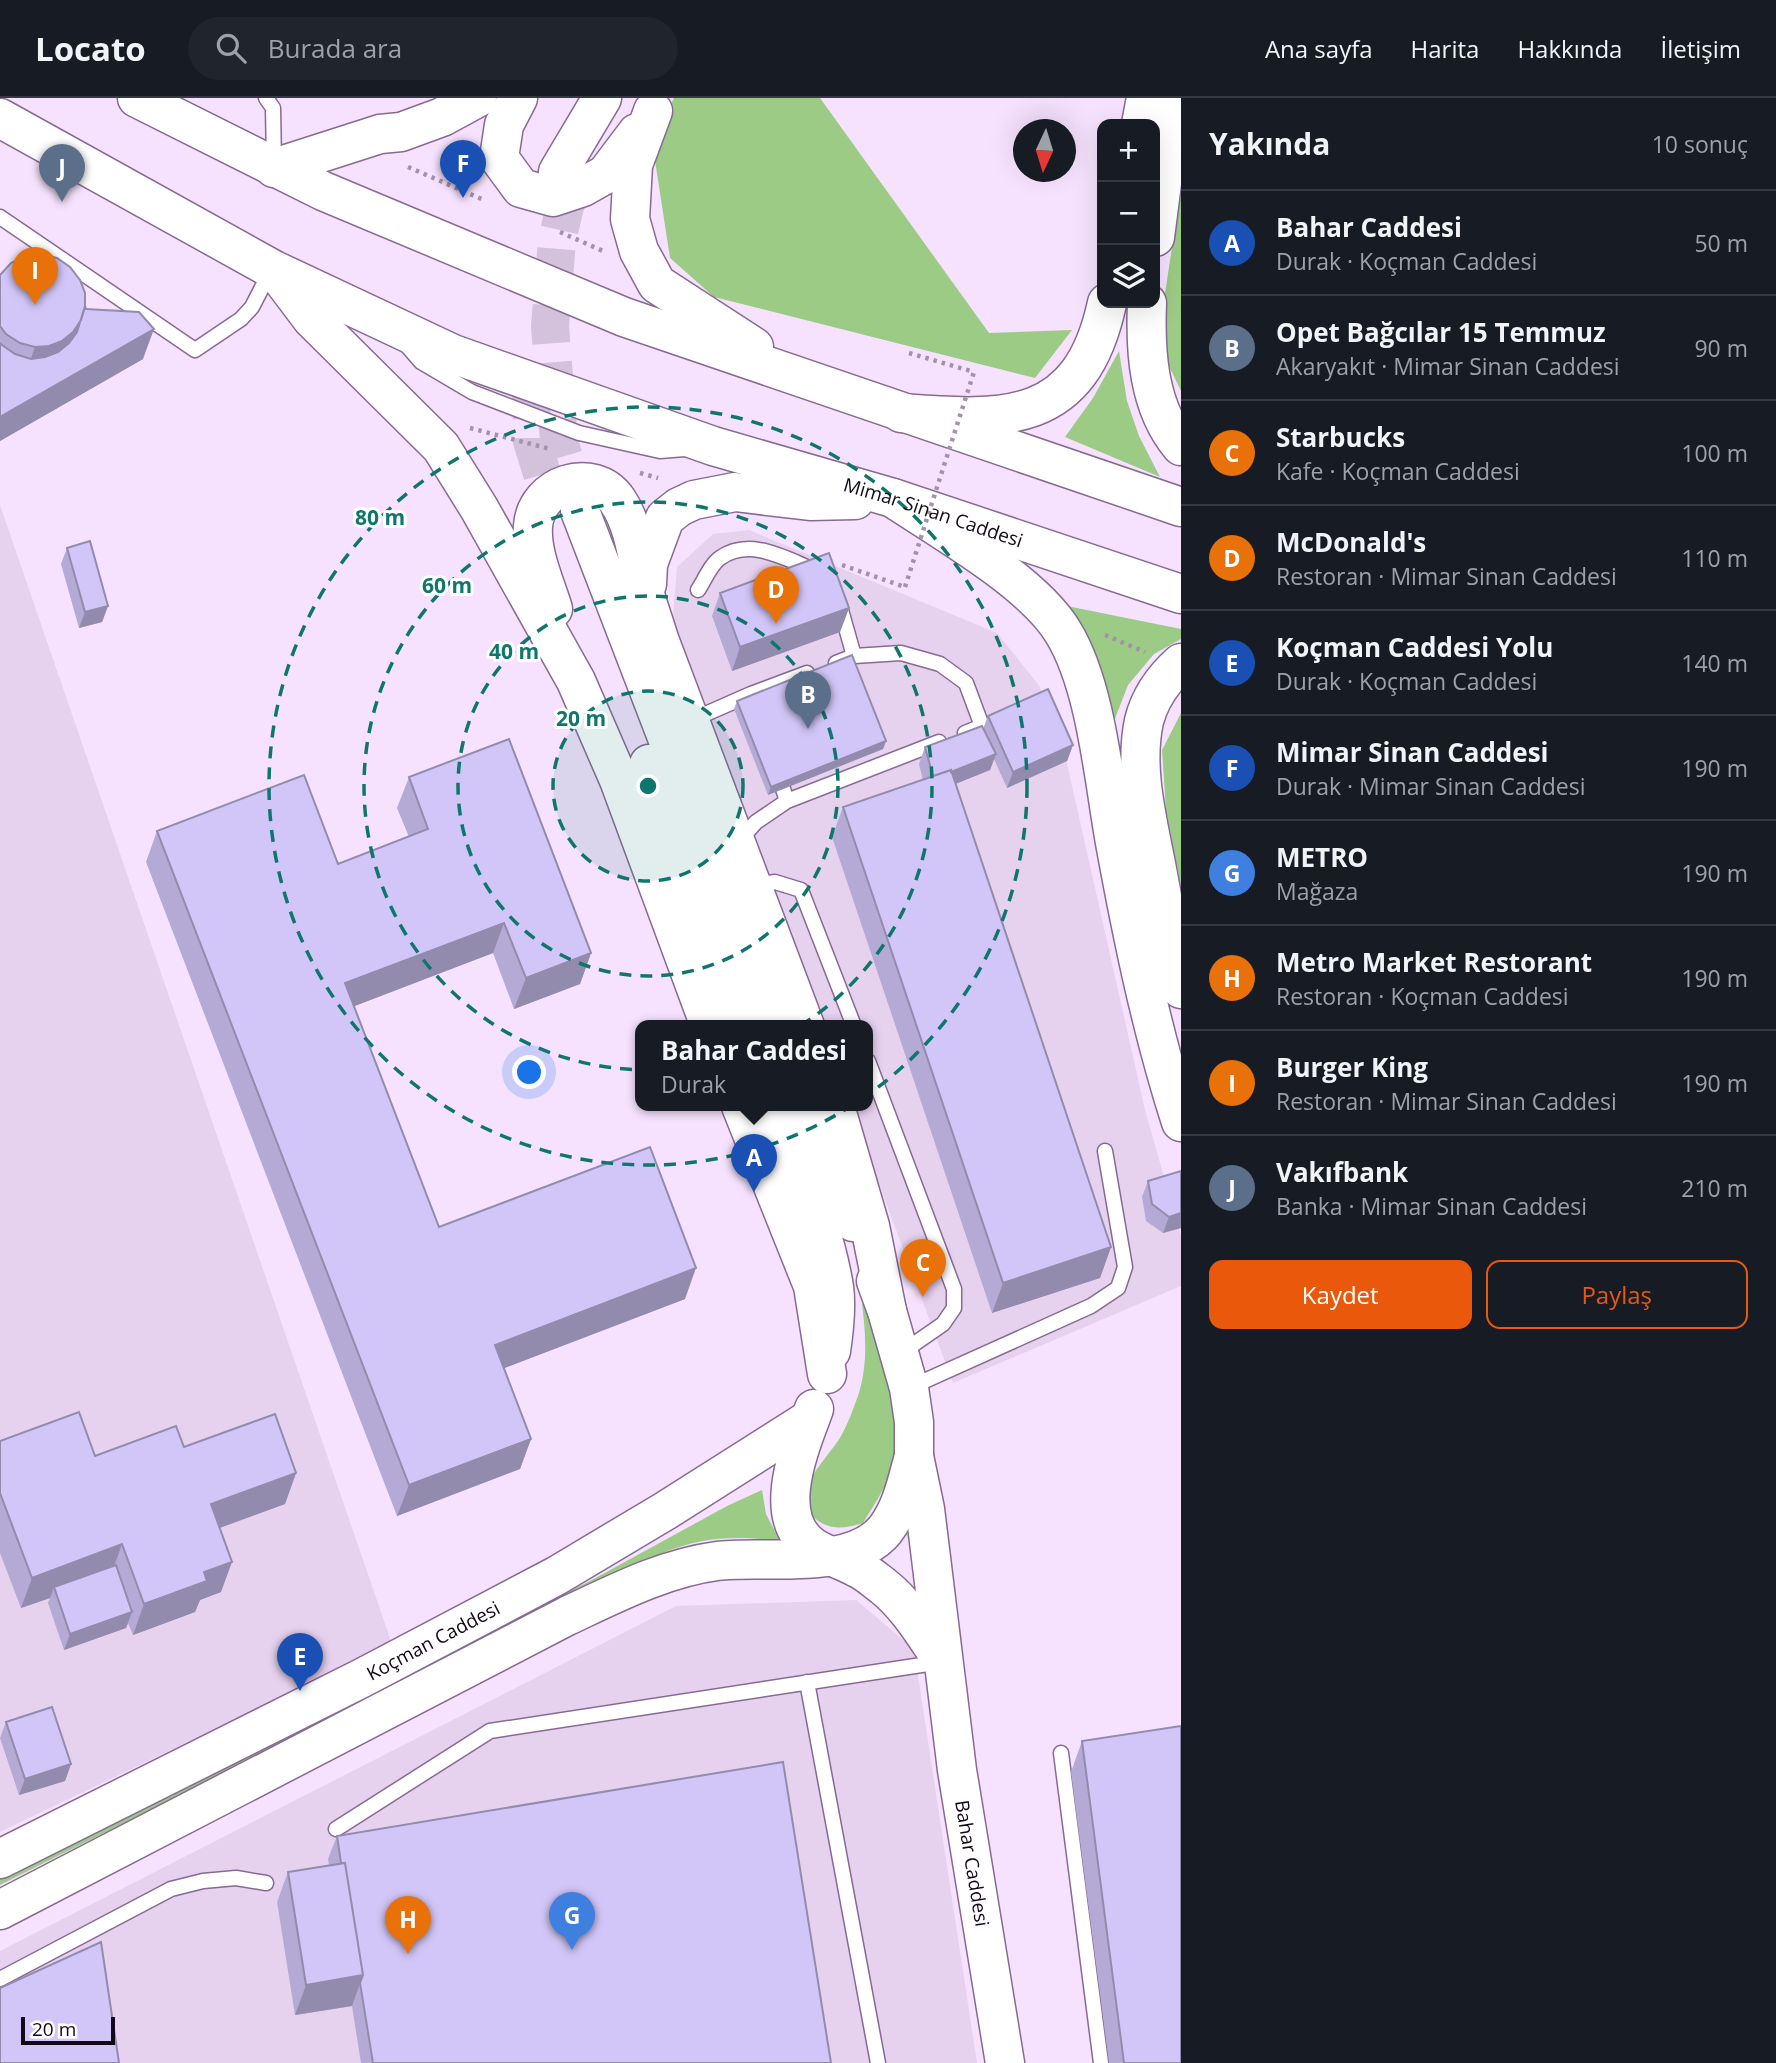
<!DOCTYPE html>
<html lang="tr">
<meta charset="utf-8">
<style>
:root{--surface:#171b24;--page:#20242c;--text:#f1f3f6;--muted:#9ea1a6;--line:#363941;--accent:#ea580c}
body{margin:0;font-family:"Open Sans",sans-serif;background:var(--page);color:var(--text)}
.controls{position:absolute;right:21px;top:21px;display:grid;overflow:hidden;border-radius:14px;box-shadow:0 7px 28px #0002}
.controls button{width:63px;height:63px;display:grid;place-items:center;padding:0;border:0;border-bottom:2px solid var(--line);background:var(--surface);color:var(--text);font:35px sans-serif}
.compass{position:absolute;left:1013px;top:21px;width:63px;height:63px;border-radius:50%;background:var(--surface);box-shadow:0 7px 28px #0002;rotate:184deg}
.scale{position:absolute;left:21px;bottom:18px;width:94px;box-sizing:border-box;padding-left:7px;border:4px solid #130818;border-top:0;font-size:19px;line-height:24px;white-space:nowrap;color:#130818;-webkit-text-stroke:5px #fff;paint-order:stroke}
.you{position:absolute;left:530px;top:975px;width:24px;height:24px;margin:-18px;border:5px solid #fff;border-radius:50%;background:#1a73e8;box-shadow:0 0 0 10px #1a73e833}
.badge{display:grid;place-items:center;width:46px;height:46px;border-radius:50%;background:var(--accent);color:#fff;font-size:23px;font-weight:700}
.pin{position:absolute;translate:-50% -58px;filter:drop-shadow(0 2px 4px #0008)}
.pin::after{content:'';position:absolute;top:37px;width:24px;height:21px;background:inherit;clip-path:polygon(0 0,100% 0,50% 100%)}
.popup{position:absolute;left:635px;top:922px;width:238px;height:91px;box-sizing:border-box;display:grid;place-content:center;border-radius:14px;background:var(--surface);filter:drop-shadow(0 2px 5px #0005);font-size:23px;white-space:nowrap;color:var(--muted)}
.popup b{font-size:26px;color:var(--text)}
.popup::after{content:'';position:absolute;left:50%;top:100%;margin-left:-14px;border:14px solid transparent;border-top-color:var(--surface)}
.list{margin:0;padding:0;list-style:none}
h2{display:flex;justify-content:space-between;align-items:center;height:91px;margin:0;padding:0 28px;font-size:30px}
h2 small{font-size:23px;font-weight:400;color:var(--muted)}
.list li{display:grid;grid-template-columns:46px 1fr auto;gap:21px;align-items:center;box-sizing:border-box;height:105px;padding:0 28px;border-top:2px solid var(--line)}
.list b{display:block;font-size:26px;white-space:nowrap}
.list p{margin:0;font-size:23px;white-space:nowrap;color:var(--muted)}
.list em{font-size:23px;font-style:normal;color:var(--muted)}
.actions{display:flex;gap:14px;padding:21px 28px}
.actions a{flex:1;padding:16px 0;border:2px solid var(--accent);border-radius:14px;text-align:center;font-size:24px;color:var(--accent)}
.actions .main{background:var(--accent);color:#fff}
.icon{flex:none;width:38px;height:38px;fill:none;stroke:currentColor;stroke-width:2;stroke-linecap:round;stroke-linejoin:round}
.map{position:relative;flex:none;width:1181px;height:1965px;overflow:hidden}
header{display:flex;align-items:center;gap:42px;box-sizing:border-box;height:98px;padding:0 35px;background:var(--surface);border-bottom:2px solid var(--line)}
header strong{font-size:33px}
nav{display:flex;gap:38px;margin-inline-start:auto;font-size:24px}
.search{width:490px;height:63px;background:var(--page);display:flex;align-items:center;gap:18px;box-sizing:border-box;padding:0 24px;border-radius:38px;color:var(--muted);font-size:26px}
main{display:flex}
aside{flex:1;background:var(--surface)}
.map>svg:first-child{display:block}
.built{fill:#e6d1ef}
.green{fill:#9bcb84}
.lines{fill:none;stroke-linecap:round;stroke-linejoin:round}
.secondary-tunnel{stroke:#d4c1dc;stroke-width:38;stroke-dasharray:38 19;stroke-linecap:butt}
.lane-casing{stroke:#866a93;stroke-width:17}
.secondary-casing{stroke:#866a93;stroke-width:41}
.primary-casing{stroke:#866a93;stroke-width:41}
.highway-casing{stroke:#866a93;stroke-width:41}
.path{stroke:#a392aa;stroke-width:4.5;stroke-dasharray:3.5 5;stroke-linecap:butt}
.lane{stroke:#fff;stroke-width:14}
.secondary{stroke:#fff;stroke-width:38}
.primary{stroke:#fff;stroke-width:38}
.highway{stroke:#fff;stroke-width:38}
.path-bridge{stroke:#a392aa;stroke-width:4.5;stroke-dasharray:3.5 5;stroke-linecap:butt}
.wall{fill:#b5aad5}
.shaded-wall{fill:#938bae}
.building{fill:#d2c6f8;stroke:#938bae;stroke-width:2}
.ring{fill:none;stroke:#0f766e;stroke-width:3.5;stroke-dasharray:12 9}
.labels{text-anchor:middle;stroke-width:6;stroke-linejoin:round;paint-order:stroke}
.street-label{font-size:19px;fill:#130818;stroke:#fff}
.centre{fill:#0f766e;stroke:#fff;stroke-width:3.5}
.ring-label{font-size:21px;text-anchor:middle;font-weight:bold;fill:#0f766e;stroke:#fff;stroke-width:6;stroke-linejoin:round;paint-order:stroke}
</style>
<header>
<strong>Locato</strong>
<div class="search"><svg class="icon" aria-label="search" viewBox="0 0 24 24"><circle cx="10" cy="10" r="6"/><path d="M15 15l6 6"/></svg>Burada ara</div>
<nav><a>Ana sayfa</a><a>Harita</a><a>Hakkında</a><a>İletişim</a></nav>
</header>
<main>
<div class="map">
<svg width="1181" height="1965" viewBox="0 0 1181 1965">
<rect width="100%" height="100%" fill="#f6e2fe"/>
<path class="built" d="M0 407 392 1546 0 1734Z
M749 432 997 535 1038 586 1059 630 1145 1012 1181 1138V1188L953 1285 850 1008H868V928H820L672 531 677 469 713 436Z
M856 1502 914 1551 977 1965H0V1853L676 1508Z"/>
<path class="green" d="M674 0H820L989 235 1072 232 1035 280 714 199 670 160 652 43Z
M1181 90V293L1169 268 1161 222Z
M1119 253 1127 303 1139 338 1160 379 1065 339 1093 300Z
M1067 508 1181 531V541L1154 556 1128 587 1111 631Z
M1181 615V788L1166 712 1162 652Z
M865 1205C880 1256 907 1314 893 1368 887 1388 874 1407 863 1425 846 1430 832 1433 817 1422 784 1397 829 1360 841 1338 848 1326 853 1311 858 1298 868 1267 866 1237 862 1206Z
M762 1392 766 1416 780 1443C736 1438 705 1438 663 1455L0 1787V1778L590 1483 727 1408Z"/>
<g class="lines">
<path class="secondary-tunnel" d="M531 283 532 343 548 395
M580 413 559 343 550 228 557 143 565 108 584 67"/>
<defs>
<path id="lane" d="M266 0 273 10 274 65
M0 119 195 252 241 221 252 209 271 172
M408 249 421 264 472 294 579 335 660 353 685 351
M698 492C704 483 711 466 720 460 750 439 784 460 814 472
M839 505 854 558
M836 565 854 558 901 555 940 566 966 585 982 628 965 635
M751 596 807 575
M692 622 751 596 754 603
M787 703 939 644
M738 744 756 724 787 703 783 691
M753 787 775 784 801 792 854 928
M868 963 954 1191V1210L943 1226 901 1255
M911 1289 1091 1208 1118 1190 1125 1169 1105 1053
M807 1584 878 1965
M1061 1655 1101 1965
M336 1731 490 1633 941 1564
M0 1881 171 1791 203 1783 236 1780 266 1785"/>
<g id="secondary">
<path d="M558 74 602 0"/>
<path d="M580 413 778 928"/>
<path d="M649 666 748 928"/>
<path d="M777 1008C797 1066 824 1128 834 1189 837 1209 834 1233 831 1253"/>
<path d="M809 1008 853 1124"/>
<path id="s1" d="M876 1183 887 1213 909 1290 914 1324V1358L925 1411 957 1672 1005 1965"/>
<path d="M814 1311C800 1349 769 1420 813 1449 827 1458 843 1462 857 1470 866 1474 875 1482 883 1488 907 1507 923 1534 940 1559"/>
<path id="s2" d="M0 1761 362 1580 556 1478 665 1413 810 1321"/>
<path d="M0 1812 567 1518C614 1496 664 1470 717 1463 764 1457 851 1474 885 1432 902 1410 907 1383 914 1358"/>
</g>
<g id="primary">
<path d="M137 0 323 93 624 219 1181 409"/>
<path d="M518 0 504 27 499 60 521 90 553 99 583 89 606 76 637 35"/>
<path d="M653 13 633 67 630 121 639 153 657 186 754 249"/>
<path id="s3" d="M0 20 274 172 453 256 713 348 893 400 1181 496"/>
<path d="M274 70 380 36 401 34 442 19 477 0"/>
<path d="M278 176 312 221 441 349 479 410 576 583 619 682 710 928"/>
<path d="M647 486 648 466 665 420 679 409 694 402 735 394 810 403 855 402"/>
<path d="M553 511C545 485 531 455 533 428 536 386 593 368 617 402 636 429 638 468 646 500 650 514 655 527 659 541L805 928"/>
<path d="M741 1008 813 1188 827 1276"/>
<path d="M835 1008 870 1128 887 1213"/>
</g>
<path id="highway" d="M1141 26 1146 0
M1155 139 1166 54 1178 0
M1147 205C1145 253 1148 309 1181 348
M901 315C1006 323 1081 327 1107 205
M893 400C942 433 1033 484 1063 534 1097 589 1104 686 1116 750 1133 842 1152 934 1181 1024
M1181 565C1163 581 1150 599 1144 623 1134 669 1147 720 1156 766 1164 808 1171 850 1181 891"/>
</defs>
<use href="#lane" class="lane-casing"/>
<use href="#secondary" class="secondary-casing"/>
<use href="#primary" class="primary-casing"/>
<use href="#highway" class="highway-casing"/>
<path class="path" d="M408 69 484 102
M560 134 603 153
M909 255 974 274
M470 330 550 351
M640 375 658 380
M842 467 905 489
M1105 537 1145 554"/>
<use href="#lane" class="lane"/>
<use href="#secondary" class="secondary"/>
<use href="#primary" class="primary"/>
<use href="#highway" class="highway"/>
<path class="path-bridge" d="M905 489 974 274"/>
</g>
<path class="wall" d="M0 176 85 208 86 211 143 261 0 343Z
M67 450 108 508 102 524 79 530 61 466Z
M720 495 849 510 840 534 732 573 712 518Z
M737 603 886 643 883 651 768 697 734 611Z
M988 618 1073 647 1067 663 1007 690 994 661 990 672 955 686 1111 1149 1100 1180 992 1215 832 739 843 709 923 682 919 666 925 649 983 631Z
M409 679 591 855 580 886 514 911 493 855 354 908 439 1129 685 1201 504 1270 531 1341 520 1371 397 1418 146 764 157 733 338 766 409 739 397 710Z
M1181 1073V1130L1163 1135 1146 1123 1142 1099 1148 1083Z
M0 1343 95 1358 184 1349 296 1375 285 1406 220 1430 221 1494 200 1502 195 1514 133 1537 128 1525 126 1530 64 1552 48 1505 50 1500 21 1510 0 1455Z
M6 1624 71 1666 65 1683 19 1697 0 1640Z
M1082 1643 1181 1965H1109L1071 1674Z
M337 1738 831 1965H361L352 1908 295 1917 277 1804 288 1774 329 1767 328 1761Z"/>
<path class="shaded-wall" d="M81 222 65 264 20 291 35 249Z
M154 231 143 261 0 343V319Z
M108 508 102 524 79 530 85 514Z
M849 510 840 534 732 573 740 549Z
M886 643 883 651 768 697 771 689Z
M1073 647 1067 663 1007 690 1013 674Z
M996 656 990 672 928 697 934 681Z
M504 825 493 855 334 916 345 885Z
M591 855 580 886 514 911 526 880Z
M1181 1115V1130L1163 1135 1169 1119Z
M1111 1149 1100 1180 992 1215 1003 1185Z
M696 1170 685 1201 484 1278 495 1247Z
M531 1341 520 1371 397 1418 409 1387Z
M296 1375 285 1406 200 1437 211 1406Z
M122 1446 111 1477 54 1489 50 1500 21 1510 32 1480Z
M232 1464 221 1494 200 1502 195 1514 133 1537 144 1506 204 1474Z
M132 1514 126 1530 64 1552 70 1536Z
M71 1666 65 1683 19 1697 25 1681Z
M363 1877 352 1908 295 1917 306 1887Z"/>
<path class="building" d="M41 156 57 160 70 169 80 182 85 195V209L81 222 73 234 62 243 49 248 35 249 20 245 6 236 0 228V177L11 165 25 158Z
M85 208 86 211 139 214 154 231 0 319V245L2 247 15 256 31 261 45 259 58 254 69 245 77 234Z
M90 443 108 508 85 514 67 450Z
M829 455 849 510 740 549 720 495Z
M852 557 886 643 771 689 737 603Z
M1048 591 1073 647 1013 674 988 618Z
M982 628 996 656 951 674V672L933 678 925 649Z
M509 641 591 855 526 880 504 825 345 885 439 1129 650 1049 696 1170 495 1247 531 1341 409 1387 157 733 304 677 338 766 428 731 409 679Z
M951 672 1111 1149 1003 1185 843 709Z
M1181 1073V1115L1169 1119 1152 1106 1148 1083Z
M79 1314 95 1358 176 1328 184 1349 275 1316 296 1375 211 1406 232 1464 204 1474 207 1483 144 1506 122 1446 32 1480 0 1395V1343Z
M116 1467 132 1514 70 1536 54 1489Z
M52 1609 71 1666 25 1681 6 1624Z
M1181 1628V1965H1124L1082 1643Z
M783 1664 831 1965H373L360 1885 363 1877 345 1765H341L337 1738Z
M345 1765 363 1877 306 1887 288 1774Z
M101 1844 119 1965H0V1890Z"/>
<circle cx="648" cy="688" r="95" fill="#0f766e" fill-opacity=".12"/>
<g class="ring">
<circle cx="648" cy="688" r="95"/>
<circle cx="648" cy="688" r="190"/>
<circle cx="648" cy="688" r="284"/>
<circle cx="648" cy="688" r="379"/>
</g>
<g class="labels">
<g class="street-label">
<text dy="7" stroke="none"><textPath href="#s3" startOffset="1017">Mimar Sinan Caddesi</textPath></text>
<text dy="7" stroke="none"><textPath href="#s2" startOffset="485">Koçman Caddesi</textPath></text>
<text dy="7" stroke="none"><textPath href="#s1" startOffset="592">Bahar Caddesi</textPath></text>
</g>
</g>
<circle cx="648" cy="688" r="10" class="centre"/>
<g class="ring-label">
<text x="380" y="427">80 m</text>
<text x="447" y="495">60 m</text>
<text x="514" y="561">40 m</text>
<text x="581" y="628">20 m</text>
</g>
</svg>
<div class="controls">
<button>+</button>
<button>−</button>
<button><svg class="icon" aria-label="layers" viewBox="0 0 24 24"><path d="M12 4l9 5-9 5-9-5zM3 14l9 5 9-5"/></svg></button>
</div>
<svg class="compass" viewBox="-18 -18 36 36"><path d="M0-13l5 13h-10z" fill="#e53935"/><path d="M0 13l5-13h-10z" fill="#9ea1a6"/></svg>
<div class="scale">20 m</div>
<div class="you"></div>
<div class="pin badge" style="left:754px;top:1094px;background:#1a4fb4">A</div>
<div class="popup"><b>Bahar Caddesi</b>Durak</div>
<div class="pin badge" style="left:808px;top:631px;background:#5c6f8a">B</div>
<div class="pin badge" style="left:923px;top:1199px;background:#e8710a">C</div>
<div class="pin badge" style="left:776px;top:526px;background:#e8710a">D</div>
<div class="pin badge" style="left:300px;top:1593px;background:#1a4fb4">E</div>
<div class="pin badge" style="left:463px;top:100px;background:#1a4fb4">F</div>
<div class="pin badge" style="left:572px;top:1852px;background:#3f7fe0">G</div>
<div class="pin badge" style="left:408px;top:1856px;background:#e8710a">H</div>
<div class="pin badge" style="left:35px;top:207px;background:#e8710a">I</div>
<div class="pin badge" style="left:62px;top:104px;background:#5c6f8a">J</div>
</div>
<aside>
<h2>Yakında<small>10 sonuç</small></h2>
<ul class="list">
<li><span class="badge" style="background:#1a4fb4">A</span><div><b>Bahar Caddesi</b><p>Durak · Koçman Caddesi</p></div><em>50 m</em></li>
<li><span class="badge" style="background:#5c6f8a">B</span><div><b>Opet Bağcılar 15 Temmuz</b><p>Akaryakıt · Mimar Sinan Caddesi</p></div><em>90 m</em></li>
<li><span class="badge" style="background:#e8710a">C</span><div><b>Starbucks</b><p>Kafe · Koçman Caddesi</p></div><em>100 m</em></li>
<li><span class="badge" style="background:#e8710a">D</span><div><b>McDonald's</b><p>Restoran · Mimar Sinan Caddesi</p></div><em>110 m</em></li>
<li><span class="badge" style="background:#1a4fb4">E</span><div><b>Koçman Caddesi Yolu</b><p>Durak · Koçman Caddesi</p></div><em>140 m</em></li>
<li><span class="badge" style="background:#1a4fb4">F</span><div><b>Mimar Sinan Caddesi</b><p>Durak · Mimar Sinan Caddesi</p></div><em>190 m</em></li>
<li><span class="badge" style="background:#3f7fe0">G</span><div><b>METRO</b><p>Mağaza</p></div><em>190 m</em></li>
<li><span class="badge" style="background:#e8710a">H</span><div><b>Metro Market Restorant</b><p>Restoran · Koçman Caddesi</p></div><em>190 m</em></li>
<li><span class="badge" style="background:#e8710a">I</span><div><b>Burger King</b><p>Restoran · Mimar Sinan Caddesi</p></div><em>190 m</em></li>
<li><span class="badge" style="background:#5c6f8a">J</span><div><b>Vakıfbank</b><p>Banka · Mimar Sinan Caddesi</p></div><em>210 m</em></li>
</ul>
<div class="actions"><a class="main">Kaydet</a><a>Paylaş</a></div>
</aside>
</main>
